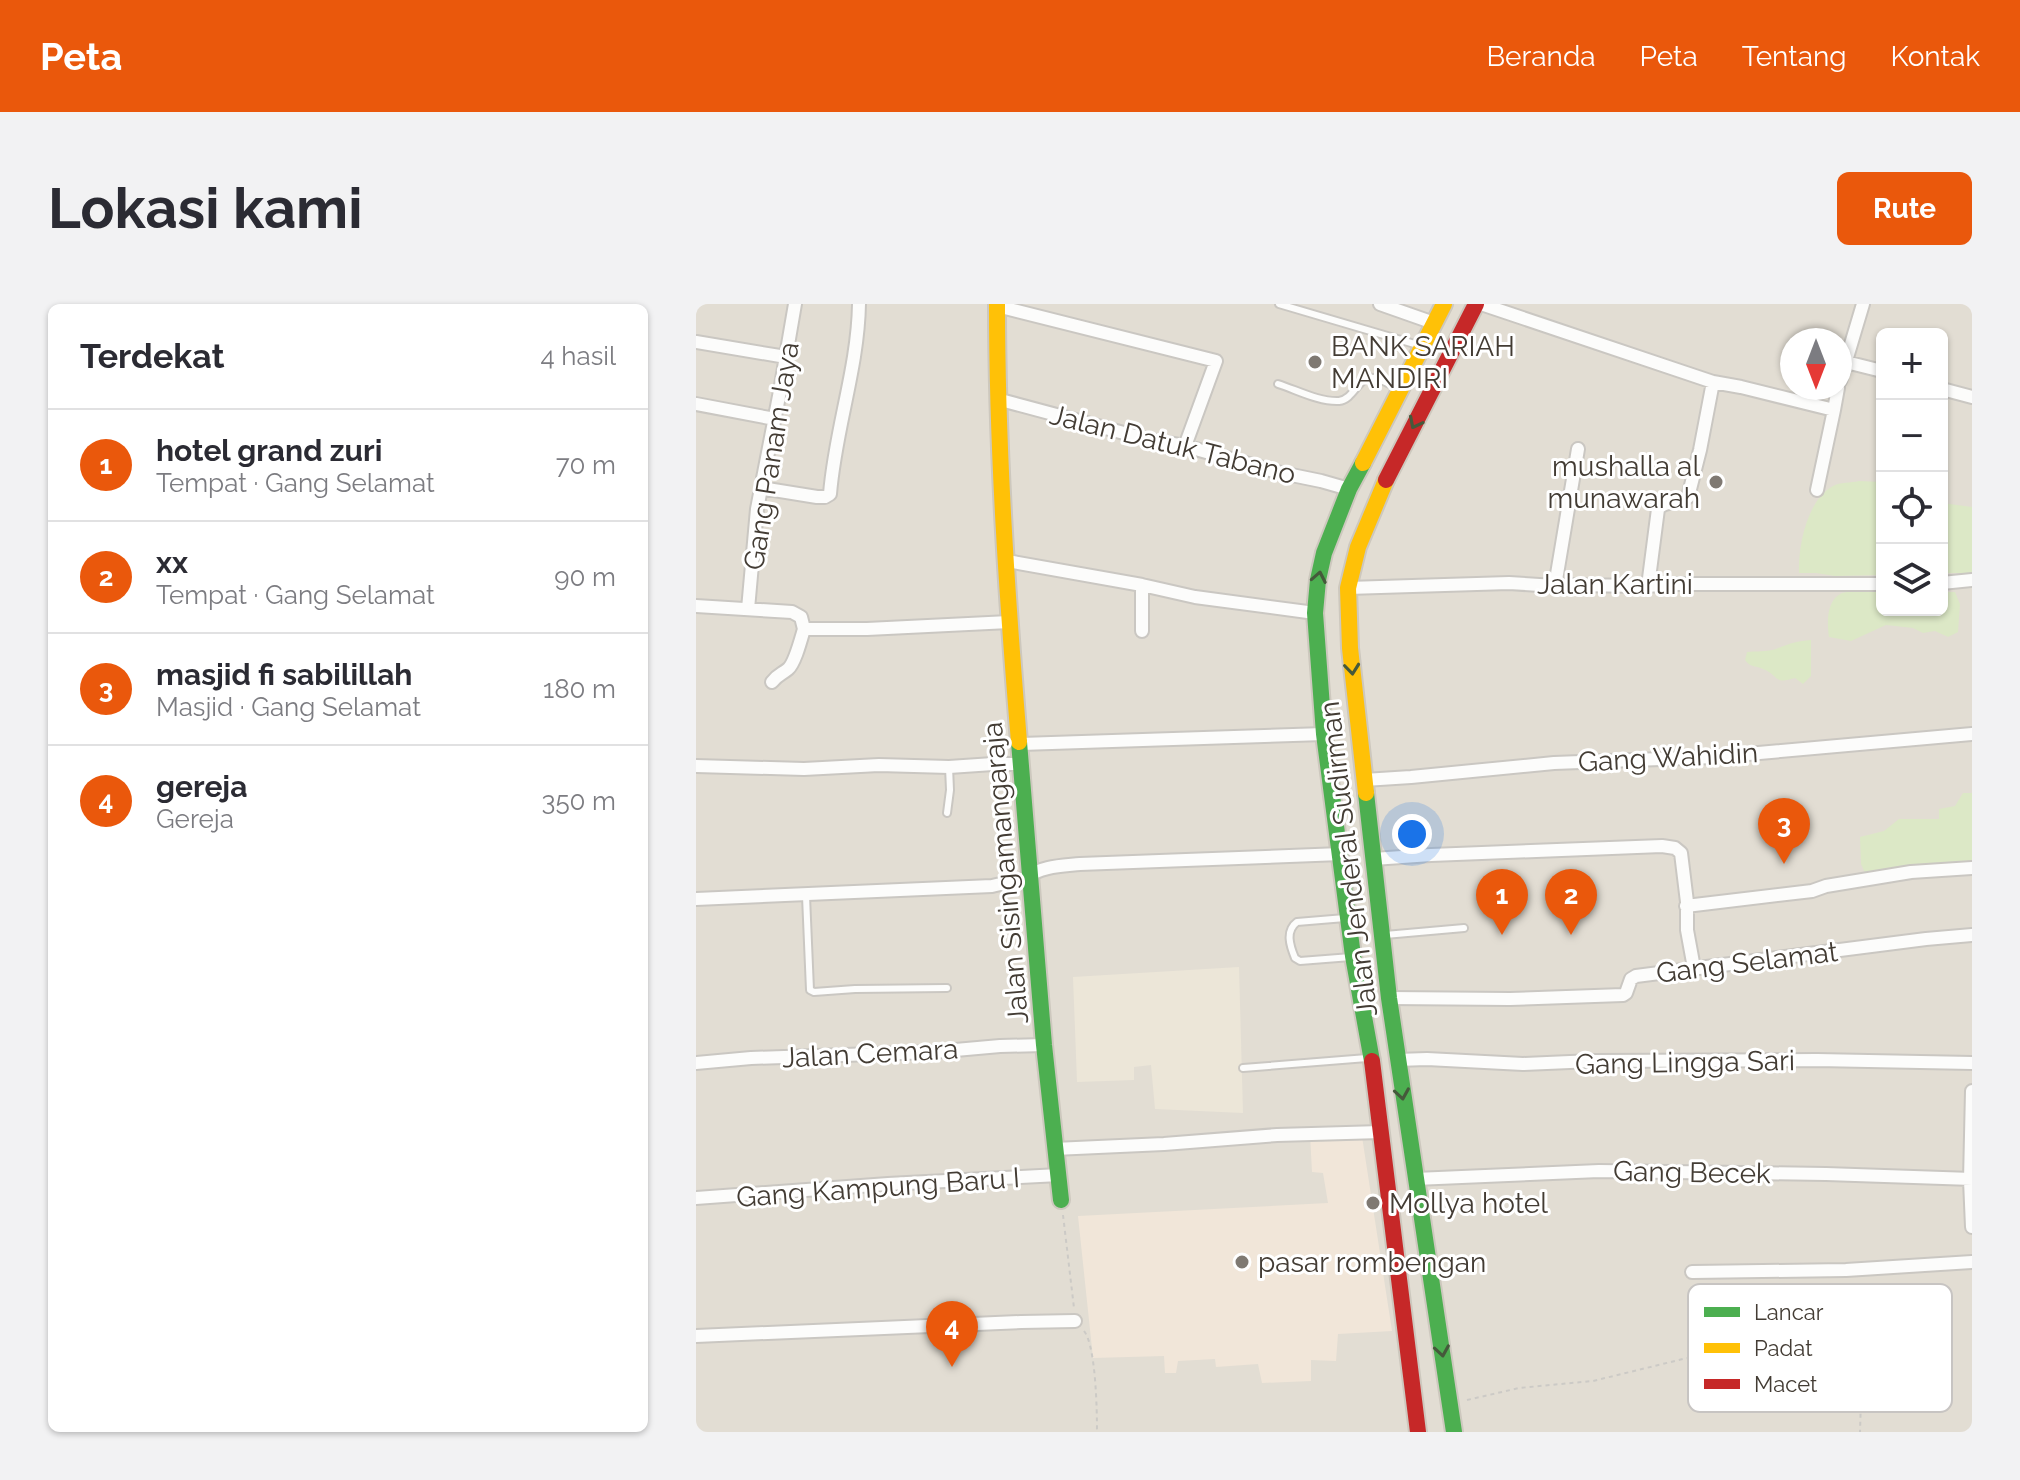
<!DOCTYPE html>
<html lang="id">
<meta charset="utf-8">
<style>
:root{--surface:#fff;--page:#f2f2f3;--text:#2b2b33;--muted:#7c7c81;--line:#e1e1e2;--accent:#ea580c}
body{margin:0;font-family:Raleway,sans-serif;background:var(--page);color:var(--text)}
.controls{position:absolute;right:24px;top:24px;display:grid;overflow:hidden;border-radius:12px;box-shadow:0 2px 6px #0004}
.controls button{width:72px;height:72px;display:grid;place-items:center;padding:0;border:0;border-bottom:2px solid var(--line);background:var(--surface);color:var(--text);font:40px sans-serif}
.compass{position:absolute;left:1084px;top:24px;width:72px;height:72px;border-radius:50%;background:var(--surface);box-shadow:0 2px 6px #0004;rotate:180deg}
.you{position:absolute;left:716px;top:530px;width:28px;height:28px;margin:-20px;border:6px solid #fff;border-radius:50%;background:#1a73e8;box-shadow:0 0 0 12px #1a73e833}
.badge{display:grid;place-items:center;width:52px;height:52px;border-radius:50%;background:var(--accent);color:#fff;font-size:26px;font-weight:700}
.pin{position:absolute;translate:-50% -66px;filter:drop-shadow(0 2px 4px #0008)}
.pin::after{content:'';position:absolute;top:42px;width:28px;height:24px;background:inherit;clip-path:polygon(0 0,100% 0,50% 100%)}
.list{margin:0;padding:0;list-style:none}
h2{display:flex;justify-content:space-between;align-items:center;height:104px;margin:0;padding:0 32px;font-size:34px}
h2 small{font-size:26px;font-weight:400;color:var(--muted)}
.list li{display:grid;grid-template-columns:52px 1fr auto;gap:24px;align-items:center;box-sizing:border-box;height:112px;padding:0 32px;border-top:2px solid var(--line)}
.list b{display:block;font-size:30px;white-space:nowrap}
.list p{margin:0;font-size:26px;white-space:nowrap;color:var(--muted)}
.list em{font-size:26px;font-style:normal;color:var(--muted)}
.icon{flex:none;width:44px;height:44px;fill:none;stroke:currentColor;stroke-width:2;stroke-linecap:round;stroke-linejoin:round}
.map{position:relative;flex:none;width:1276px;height:1128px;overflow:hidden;border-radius:12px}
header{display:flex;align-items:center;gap:48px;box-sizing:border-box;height:112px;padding:0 40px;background:var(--accent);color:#fff}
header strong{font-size:38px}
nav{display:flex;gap:44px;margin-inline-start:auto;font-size:28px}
.intro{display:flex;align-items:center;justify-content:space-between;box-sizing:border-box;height:192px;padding:0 48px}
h1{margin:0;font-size:56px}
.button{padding:20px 36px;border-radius:12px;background:var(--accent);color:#fff;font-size:28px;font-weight:700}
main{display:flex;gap:48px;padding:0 48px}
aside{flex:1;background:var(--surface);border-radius:12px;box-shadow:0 2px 6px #0004}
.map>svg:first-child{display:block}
.residential{fill:#e2ddd3;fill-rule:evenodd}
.commercial{fill:#f1e6d9}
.education{fill:#ece6d8}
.green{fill:#dce8c6}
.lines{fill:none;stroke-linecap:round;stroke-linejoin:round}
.lane-casing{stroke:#cac7c2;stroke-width:10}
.street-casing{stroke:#cac7c2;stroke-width:16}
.fast-casing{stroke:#cdc8be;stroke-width:20}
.slow-casing{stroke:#cdc8be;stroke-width:20}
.jam-casing{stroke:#cdc8be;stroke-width:20}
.path{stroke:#cccac6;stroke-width:2;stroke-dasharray:4 4;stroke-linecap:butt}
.lane{stroke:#fcfcfb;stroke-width:6}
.street{stroke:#fcfcfb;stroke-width:12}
.fast{stroke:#4caf50;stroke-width:16}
.slow{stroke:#ffc107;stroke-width:16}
.jam{stroke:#c62828;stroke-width:16}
.oneway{stroke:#45593b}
.poi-dot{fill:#7f7972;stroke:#fff;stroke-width:3}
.labels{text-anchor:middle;stroke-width:6;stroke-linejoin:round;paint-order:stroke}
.poi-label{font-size:28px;fill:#433c34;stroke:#fff;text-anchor:start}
.street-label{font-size:28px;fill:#433c34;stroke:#fff}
.key{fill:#fff;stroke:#c7c4c2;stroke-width:2}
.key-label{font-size:22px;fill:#433c34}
</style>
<header>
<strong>Peta</strong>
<nav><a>Beranda</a><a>Peta</a><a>Tentang</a><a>Kontak</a></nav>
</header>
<div class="intro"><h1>Lokasi kami</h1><a class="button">Rute</a></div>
<main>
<aside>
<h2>Terdekat<small>4 hasil</small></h2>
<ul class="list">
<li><span class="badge">1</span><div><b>hotel grand zuri</b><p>Tempat · Gang Selamat</p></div><em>70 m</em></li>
<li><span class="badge">2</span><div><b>xx</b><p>Tempat · Gang Selamat</p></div><em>90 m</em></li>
<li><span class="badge">3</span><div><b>masjid fi sabilillah</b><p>Masjid · Gang Selamat</p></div><em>180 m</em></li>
<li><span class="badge">4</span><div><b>gereja</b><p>Gereja</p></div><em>350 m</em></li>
</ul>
</aside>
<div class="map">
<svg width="1276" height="1128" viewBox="0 0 1276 1128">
<rect width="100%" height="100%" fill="#eeebe6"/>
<path class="residential" d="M0 0H1276V1128H0ZM1186 30H1246V306H1186ZM1096 36H1144V84H1096Z"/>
<path class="commercial" d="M665 826 696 1027 642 1030 640 1057 615 1056V1077L566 1079 562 1060 520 1063 519 1055 482 1057 480 1069H469L468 1052 397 1054 382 912 632 899 627 869 616 868 614 830Z"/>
<path class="education" d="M543 663 547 809 459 805 455 761 438 763V776L381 778 377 673Z"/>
<path class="green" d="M1163 177 1186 178V271L1139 272 1120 269H1103C1102 242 1111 196 1137 182 1144 178 1155 179 1163 177Z
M1246 199 1276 203V269H1246Z
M1168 287 1186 288V306H1246V288H1259L1264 300 1262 328 1252 333 1239 327 1227 329 1217 324 1190 321 1155 337 1133 333C1131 319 1130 296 1146 289 1152 287 1162 288 1168 287Z
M1115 336V372L1107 380 1099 374C1077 381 1083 371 1067 365 1058 361 1055 364 1049 356L1051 348C1060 347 1071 348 1080 345 1092 340 1101 337 1115 336Z
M1267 489H1276V560L1169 569 1165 560 1164 533 1188 527 1203 515H1243V505L1259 502Z"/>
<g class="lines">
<defs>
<path id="lane" d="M583 0 722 41
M582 80C601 86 623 98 643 97 659 95 662 71 678 74 685 75 694 80 701 84
M251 509 254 486 253 463
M110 592 114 686 118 688 159 685 251 684
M649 614 601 618C589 627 594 642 599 654L604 657 655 653
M689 631 768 624
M547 764 671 754"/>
<path id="street" d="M684 0 738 19
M785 0 1017 78 1045 83 1138 106 1142 84
M301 2 520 57 489 142
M0 38 90 53
M1150 58 1186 67
M1144 77 1167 0
M1246 85 1276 93
M301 95 454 136 489 142 581 168 625 177 653 185
M0 100 79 115
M65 184 121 193H129L134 190C139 126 162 64 163 0
M1121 186 1138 106
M311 257 446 281 499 293 619 309
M1246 279 1276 276
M446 281V327
M859 282 882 145
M952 282 962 205C969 195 983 201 992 193L1004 146 1017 78
M652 284 813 279 859 282 869 281 952 282 973 280H1186
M0 302 96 308 105 313 108 325H171L313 318
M52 305 61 205 84 87 99 0
M76 378C82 370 86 370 92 365 99 359 105 335 108 325
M325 440 628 430
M0 462 108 465 183 461 253 463 297 460H326
M668 476 715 473 858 459 1018 453 1276 430
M677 555 735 551 966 542 979 544 985 549 991 598V626L998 664
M0 595 296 582 330 574C345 562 366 562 384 560L645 550
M990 602 1116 587 1130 582 1215 568 1276 564
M693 694 814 695 927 691 930 689 935 675 940 672 1230 635 1276 631
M701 756 731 755 827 760 897 757 1121 756 1276 759
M0 759 55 754 237 748 304 742 348 741
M1276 787 1274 876 1276 923
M358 845 468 840 581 831 685 828
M719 875 903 867 1130 870 1276 875
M0 894 192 880 363 871
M996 968 1150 966 1276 958
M0 1032 325 1018 379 1017"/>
<path id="fast" d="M667 159 653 185 628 249 622 276 619 309 628 430 657 652 676 757
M323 438 348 741 365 896
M670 489 693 694 758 1128"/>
<path id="slow" d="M301 0C301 146 311 292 323 438
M667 159 748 0
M670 489 654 344 652 284 662 243 690 176"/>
<path id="jam" d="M690 176 780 0
M676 757 722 1128"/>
</defs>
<use href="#lane" class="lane-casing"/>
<use href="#street" class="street-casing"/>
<use href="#fast" class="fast-casing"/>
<use href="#slow" class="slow-casing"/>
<use href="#jam" class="jam-casing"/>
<path class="path" d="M367 911 378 1004
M388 1027C400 1042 401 1107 401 1128
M771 1096 823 1084 897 1077 987 1055 1026 1048 1069 1044 1123 1046 1127 1052 1128 1086 1131 1088H1163L1165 1095 1164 1128"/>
<use href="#lane" class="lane"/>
<use href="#street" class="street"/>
<use href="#fast" class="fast"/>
<use href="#slow" class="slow"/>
<use href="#jam" class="jam"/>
</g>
<defs><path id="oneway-chevron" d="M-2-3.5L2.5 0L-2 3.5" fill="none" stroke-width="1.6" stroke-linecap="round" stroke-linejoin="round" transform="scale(2)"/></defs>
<g class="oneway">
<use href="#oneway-chevron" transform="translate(719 119) rotate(117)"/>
<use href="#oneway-chevron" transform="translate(623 273) rotate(-79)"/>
<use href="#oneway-chevron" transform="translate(656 365) rotate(84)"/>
<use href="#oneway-chevron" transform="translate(706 790) rotate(81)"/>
<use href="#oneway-chevron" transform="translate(746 1047) rotate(81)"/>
</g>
<g class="poi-dot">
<circle cx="619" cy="58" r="8"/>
<circle cx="1020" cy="178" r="8"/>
<circle cx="677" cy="899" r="8"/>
<circle cx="546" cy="958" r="8"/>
</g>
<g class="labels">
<g class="poi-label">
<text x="635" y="52">BANK SARIAH<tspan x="635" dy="32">MANDIRI</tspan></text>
<text x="1004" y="172" text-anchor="end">mushalla al<tspan x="1004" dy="32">munawarah</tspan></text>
<text x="693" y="909">Mollya hotel</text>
<text x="562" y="968">pasar rombengan</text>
</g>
<g class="street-label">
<text transform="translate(477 140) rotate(14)" y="10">Jalan Datuk Tabano</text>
<text transform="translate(75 152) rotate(-81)" y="10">Gang Panam Jaya</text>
<text x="919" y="290">Jalan Kartini</text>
<text transform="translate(972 453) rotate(-3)" y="10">Gang Wahidin</text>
<text transform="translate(652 555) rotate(-97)" y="10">Jalan Jenderal Sudirman</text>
<text transform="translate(309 569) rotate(-95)" y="10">Jalan Sisingamangaraja</text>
<text transform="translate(1051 658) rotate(-7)" y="10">Gang Selamat</text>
<text transform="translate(174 749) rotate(-3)" y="10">Jalan Cemara</text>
<text transform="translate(989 758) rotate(-1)" y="10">Gang Lingga Sari</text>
<text transform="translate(996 868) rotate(1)" y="10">Gang Becek</text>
<text transform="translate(182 883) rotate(-4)" y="10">Gang Kampung Baru I</text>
</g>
</g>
<rect x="992" y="980" width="264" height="128" rx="12" class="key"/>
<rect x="1008" y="1003" width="36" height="10" fill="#4caf50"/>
<rect x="1008" y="1039" width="36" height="10" fill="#ffc107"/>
<rect x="1008" y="1075" width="36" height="10" fill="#c62828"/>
<g class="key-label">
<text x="1058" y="1016">Lancar</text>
<text x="1058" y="1052">Padat</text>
<text x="1058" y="1088">Macet</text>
</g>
</svg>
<div class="controls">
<button>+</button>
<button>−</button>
<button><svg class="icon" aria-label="locate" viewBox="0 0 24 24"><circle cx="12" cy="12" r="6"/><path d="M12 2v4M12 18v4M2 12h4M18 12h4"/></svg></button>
<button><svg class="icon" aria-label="layers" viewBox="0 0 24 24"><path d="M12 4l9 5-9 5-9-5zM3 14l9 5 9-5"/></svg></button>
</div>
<svg class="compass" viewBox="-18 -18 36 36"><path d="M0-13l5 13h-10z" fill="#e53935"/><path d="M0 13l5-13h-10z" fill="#7c7c81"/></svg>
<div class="you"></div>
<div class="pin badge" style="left:806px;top:631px">1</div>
<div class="pin badge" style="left:875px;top:631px">2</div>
<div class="pin badge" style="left:1088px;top:560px">3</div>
<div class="pin badge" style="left:256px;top:1063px">4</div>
</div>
</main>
